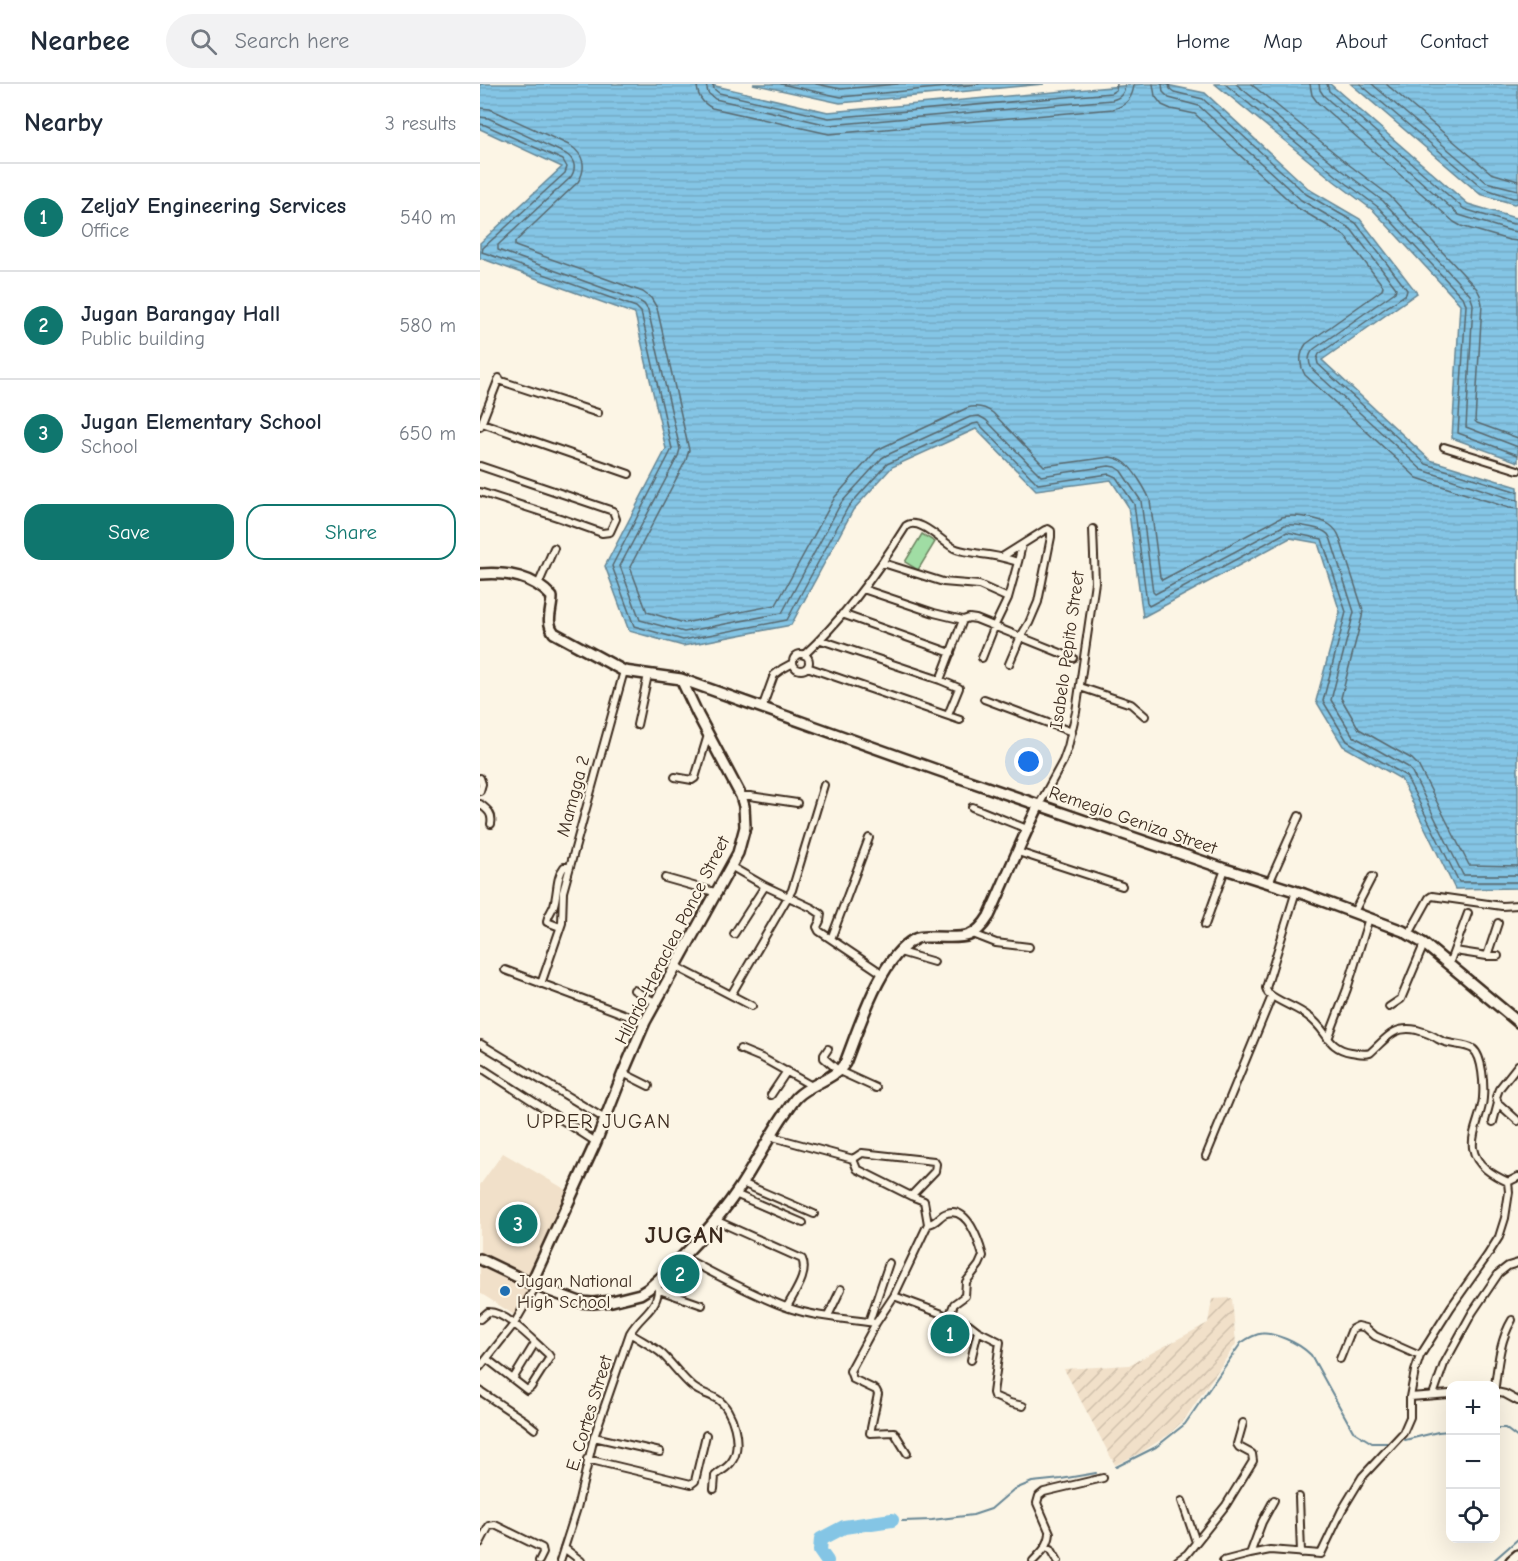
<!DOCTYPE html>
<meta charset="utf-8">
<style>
:root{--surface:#fff;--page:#f2f2f3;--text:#1f2937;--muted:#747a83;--line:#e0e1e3;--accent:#0f766e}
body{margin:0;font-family:"Comic Neue",sans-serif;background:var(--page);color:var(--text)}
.controls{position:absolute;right:18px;bottom:18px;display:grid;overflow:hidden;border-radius:12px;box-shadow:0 6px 24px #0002}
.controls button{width:54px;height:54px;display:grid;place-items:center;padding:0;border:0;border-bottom:2px solid var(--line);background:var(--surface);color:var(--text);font:30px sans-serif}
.you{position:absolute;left:549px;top:678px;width:21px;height:21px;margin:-15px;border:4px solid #fff;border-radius:50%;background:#1a73e8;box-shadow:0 0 0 9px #1a73e833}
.badge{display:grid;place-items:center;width:39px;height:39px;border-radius:50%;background:var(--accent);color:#fff;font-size:20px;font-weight:700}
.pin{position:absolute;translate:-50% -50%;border:3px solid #fff;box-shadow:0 2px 6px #0006}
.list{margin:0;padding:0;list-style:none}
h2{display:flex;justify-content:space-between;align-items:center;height:78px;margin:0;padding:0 24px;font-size:26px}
h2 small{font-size:20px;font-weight:400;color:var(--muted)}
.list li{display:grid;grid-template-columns:39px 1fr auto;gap:18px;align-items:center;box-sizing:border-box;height:108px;padding:0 24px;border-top:2px solid var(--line)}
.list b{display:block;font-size:22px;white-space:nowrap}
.list p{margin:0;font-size:20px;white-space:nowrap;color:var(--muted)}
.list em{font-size:20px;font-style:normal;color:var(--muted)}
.actions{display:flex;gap:12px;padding:18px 24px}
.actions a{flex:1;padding:14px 0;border:2px solid var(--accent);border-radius:18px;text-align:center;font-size:21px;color:var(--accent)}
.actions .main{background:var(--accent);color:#fff}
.icon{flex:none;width:33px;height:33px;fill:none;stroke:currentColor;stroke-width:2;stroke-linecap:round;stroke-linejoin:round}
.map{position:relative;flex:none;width:1038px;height:1477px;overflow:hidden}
header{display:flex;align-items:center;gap:36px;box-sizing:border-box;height:84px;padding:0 30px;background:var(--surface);border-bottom:2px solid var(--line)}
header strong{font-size:28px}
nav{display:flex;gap:33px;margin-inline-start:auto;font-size:21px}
.search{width:420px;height:54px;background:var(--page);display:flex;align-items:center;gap:15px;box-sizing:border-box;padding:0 21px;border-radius:33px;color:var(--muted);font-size:22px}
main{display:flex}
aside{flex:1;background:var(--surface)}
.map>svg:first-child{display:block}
.built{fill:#f1e0c9}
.industrial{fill:url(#industrial-furrows)}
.green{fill:#a0dda4;stroke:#6e8461;stroke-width:1.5}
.water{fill:url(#water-rules);stroke:#678795;stroke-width:1.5}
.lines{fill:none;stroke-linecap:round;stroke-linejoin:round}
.shore{stroke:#58686e;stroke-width:1.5}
.stream{stroke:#678795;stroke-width:2}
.river{stroke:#84c5e5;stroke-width:14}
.street-casing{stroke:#3b2a1e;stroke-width:10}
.secondary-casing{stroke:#3b2a1e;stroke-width:14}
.street{stroke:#fcf5e5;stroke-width:6}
.secondary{stroke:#fcf5e5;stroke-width:9}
.poi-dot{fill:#1f6fb2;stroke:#fcf5e5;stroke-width:2}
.labels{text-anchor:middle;stroke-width:4.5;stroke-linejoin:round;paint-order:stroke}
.street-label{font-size:18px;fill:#3b2a1e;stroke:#fcf5e5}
.poi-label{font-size:18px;fill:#3b2a1e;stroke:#fcf5e5;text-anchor:start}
.neighbourhood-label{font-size:20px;letter-spacing:1.5px;fill:#3b2a1e;stroke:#fcf5e5}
.district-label{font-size:24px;font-weight:bold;letter-spacing:1.5px;fill:#3b2a1e;stroke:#fcf5e5}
</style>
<header>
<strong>Nearbee</strong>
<div class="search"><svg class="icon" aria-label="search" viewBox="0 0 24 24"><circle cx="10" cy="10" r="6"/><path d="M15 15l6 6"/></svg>Search here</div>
<nav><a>Home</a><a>Map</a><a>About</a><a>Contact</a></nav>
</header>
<main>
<aside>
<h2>Nearby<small>3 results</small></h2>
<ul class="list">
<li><span class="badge">1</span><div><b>ZeljaY Engineering Services</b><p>Office</p></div><em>540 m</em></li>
<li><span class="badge">2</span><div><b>Jugan Barangay Hall</b><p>Public building</p></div><em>580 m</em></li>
<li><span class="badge">3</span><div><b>Jugan Elementary School</b><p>School</p></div><em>650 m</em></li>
</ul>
<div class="actions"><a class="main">Save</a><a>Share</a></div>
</aside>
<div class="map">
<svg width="1038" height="1477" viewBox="0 0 1038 1477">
<defs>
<pattern id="industrial-furrows" width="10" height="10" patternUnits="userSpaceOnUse" patternTransform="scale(1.5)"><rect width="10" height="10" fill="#f1e0c9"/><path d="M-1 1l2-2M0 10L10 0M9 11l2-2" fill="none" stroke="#d0c0ac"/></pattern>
<pattern id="water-rules" width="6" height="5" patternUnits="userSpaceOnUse" patternTransform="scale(1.5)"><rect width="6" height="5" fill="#84c5e5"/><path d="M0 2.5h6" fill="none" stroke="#73a9c4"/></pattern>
</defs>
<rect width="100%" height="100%" fill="#fcf5e5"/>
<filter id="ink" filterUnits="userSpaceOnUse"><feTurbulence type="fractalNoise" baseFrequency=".0167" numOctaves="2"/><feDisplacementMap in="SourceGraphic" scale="12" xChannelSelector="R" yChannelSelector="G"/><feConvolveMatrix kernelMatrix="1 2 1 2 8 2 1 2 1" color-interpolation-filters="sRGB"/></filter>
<g filter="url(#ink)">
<path class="built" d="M23 1069 90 1108 50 1195 0 1172V1101Z
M0 1181 51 1206 36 1232 0 1209Z"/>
<path class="industrial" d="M752 1214 756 1260 704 1336 688 1351 662 1368 635 1381 584 1285 649 1281 728 1239 732 1215Z"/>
<path class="green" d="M442 450 455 458 438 486 425 478Z"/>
<path class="water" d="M0 0H227L348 28 664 0H682L725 9 830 106 880 135 937 209 842 276 950 376 1038 403V804L975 805 921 695 863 662 836 617 860 528 838 459 810 454 663 533 648 422 631 396 556 406 496 345 412 383 373 426 311 541 203 562 149 547 125 482 186 365 155 230 0 174V159L82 83 0 45Z
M273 0H564L360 19Z
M735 0H850L988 120 1035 134 1038 133V378L972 354 980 220 894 127 854 97Z
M871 0H1038V119L1034 120 1000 110Z"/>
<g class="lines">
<path class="shore" d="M217 0C217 11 222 19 232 24L349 50 633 25C646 22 653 14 654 0
M226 0 228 9 235 15 349 41 632 16C640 14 645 9 645 0
M233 0 234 5 239 9 349 34 631 9 636 6 637 0
M301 0 361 13 499 0
M336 0 361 5 418 0
M673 0 675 12 682 21 691 25 715 30 816 123 865 152 903 202 902 206 826 260C819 270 819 280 825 291L937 394 1029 424 1038 425
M682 0 683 8 689 14 719 22 821 116 871 145 916 204 915 208 834 265C828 271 828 278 832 285L942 386 1032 415 1038 416
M689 0 690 5 694 8 723 15 826 110 876 139 927 206 926 210 839 270 837 275 838 280 946 380 1038 408
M745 0 858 93 898 123 984 215 986 221 978 349 1038 371
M756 0 863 87 903 117 990 211 993 220 986 343 1038 363
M771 0 868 80 910 112 997 205 1000 211 1002 220 995 337 997 339 1038 354
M830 0 832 11 838 19 974 138 981 142 1029 156 1038 157
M839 0 840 6 844 12 979 131 1031 147 1038 148
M847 0 849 7 984 125 1033 140H1038
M880 0 1003 104 1033 114H1038
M892 0 1006 98 1038 106
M906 0 1011 89 1038 97
M0 24 10 25 91 62C104 71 107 84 98 98L35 158V162L163 208 171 214 177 224 209 366 206 376 150 483 167 528 204 539 296 521 355 413 396 367 403 363 487 324C497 321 505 323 513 329L564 382 630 373C635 374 640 375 644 378 653 384 666 406 670 416L680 493 682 496 802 433C813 430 840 434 850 441 854 444 857 447 859 452L883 526 882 533 861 614 879 645 932 675 938 681 989 781 1038 782
M0 33 8 34 86 70C95 76 97 85 90 94L18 161V166L159 217 164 220 168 226 200 365 198 372 140 482 160 536 204 548 302 529 361 419 402 374 407 371 490 333 499 332 506 336 561 392 629 382 635 383 641 387 661 417 673 508 675 510 805 441C813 440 837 443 845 448 849 450 849 452 851 456L874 528 851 616 873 652 928 683 932 688 983 791H1038
M0 40 5 41 83 76 87 83 85 89 3 164 2 168 156 223 161 228 192 365 132 482 154 542 203 556 307 536 368 423 407 380 493 340 498 339 558 400 629 390 636 393 654 420 667 519 669 522 807 448 842 455 866 528 843 617 867 657 926 692 979 798H1038"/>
<path class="stream" d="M1016 1344H1025L1038 1354
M925 1356 958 1348 970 1347
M636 1383 676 1363 705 1340 761 1259C778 1247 787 1247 806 1255 816 1259 823 1263 831 1271L873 1347 892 1359H907
M422 1437 452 1436 493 1431 511 1425 533 1406 552 1398 581 1395 616 1389
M1013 1477 1038 1455"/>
<path class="river" d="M347 1477 340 1467 341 1455 364 1443 412 1436"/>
<defs>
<path id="street" d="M18 296 118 329
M2 339 149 390
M0 343 19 294
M964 363 1038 386
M0 382 133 427 136 435 130 448 122 449 80 434 0 408
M522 473 565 446 568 445 571 447V453L558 518 549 539 541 552 529 580
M538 478 542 461
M403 479 463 498 499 501 528 514
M58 501 74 464
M383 505 454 529 483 536 489 534 496 535 593 574
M362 530 471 569
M341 556 460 596 479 604 468 631
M313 578a8 8 0 1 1 16 0a8 8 0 1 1-16 0Z
M324 571C363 535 398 487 426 442 439 432 462 458 474 464 482 468 493 468 501 470 514 471 525 474 538 478L528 514 515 541 502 574
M327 583 480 636
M460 596 483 536
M600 603 651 620 665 632
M504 615 592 648
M282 624 294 591 302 585 313 579
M157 641 168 591
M195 693 212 696 215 694 228 651
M0 694 2 700 0 707
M261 712H270L317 719
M0 720C8 726 13 730 11 740
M559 721 583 677 588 663 596 628 615 498 613 445
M492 723 547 745
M538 768 642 802
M252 783 285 802 332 824 341 830 340 837 337 843 339 847 403 890
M185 794 238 809
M789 799 819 732
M816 807 786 904 788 909C800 919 817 923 829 933 848 946 846 964 871 968 878 969 884 971 890 969 906 955 913 941 937 946 944 948 951 950 958 955 969 962 983 959 993 965 1003 973 1004 1002 1003 1014 1002 1031 991 1047 993 1064 996 1082 1013 1091 1028 1098L1038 1093
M874 828 892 793
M725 841 745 785
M80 843 67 838C67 832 72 827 74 821 78 808 76 793 84 783H90
M254 850 285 802
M493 850 516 859 549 863
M929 850 949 814 952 812 1022 822 1038 821
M351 855 389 754
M975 867 1007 872H1018
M420 868 454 878
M1007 872 1018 839
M969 880 988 829
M195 882 272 922
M25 886 165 938
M61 900 82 839 83 808 144 587
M154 906 175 918
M251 911 312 806 344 701
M909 923 921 915 942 865 943 859
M848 955 867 905 889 834
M1 960 125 1035
M260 965 284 975 332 1002
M348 965 344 971V974L359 987 396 1004
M0 983 116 1058
M143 989 169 1002
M291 1011 307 987
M1018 1019 1038 1037
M1013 1038 1018 1019 1016 1013 1019 1005 1038 981
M289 1052 373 1075 382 1069 454 1077 456 1080 455 1087 431 1112
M726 1072 792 912
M373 1075 377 1085 431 1112 444 1117 448 1140 414 1212 396 1239 370 1287 373 1295 396 1306 398 1310 390 1349 414 1348 427 1369
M262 1099 334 1130
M255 1110 323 1139
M235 1136 322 1175C329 1190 314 1209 307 1223
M448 1140C457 1140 459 1131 467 1129 488 1122 499 1158 503 1172L499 1181 486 1198 485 1212 474 1220 469 1233
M202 1173C236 1190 270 1210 306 1223 334 1233 367 1235 396 1239
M179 1206 222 1221
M414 1212 489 1240 498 1247 491 1276
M348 1232 361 1205
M0 1235 8 1228C26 1227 55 1259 68 1270L70 1273 51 1303 47 1306 7 1275
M389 1238 409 1179
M498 1247 520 1258 513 1309 514 1312 530 1319 543 1322
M150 1249C160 1256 171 1261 181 1269 192 1279 201 1293 213 1303 220 1309 229 1310 237 1315 253 1324 263 1362 252 1377 248 1384 240 1387 235 1392L234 1405
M860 1275 872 1245 878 1242 886 1244 895 1252 940 1272
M0 1283 34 1240 56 1202
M33 1295 55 1259
M1015 1302C1018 1279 1020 1256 1032 1236
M0 1307 45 1337 55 1345
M1016 1308 1025 1310 1038 1317
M953 1311 964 1280 992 1229 1019 1189 1028 1182 1038 1179
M930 1313 970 1310
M114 1353 180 1368
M107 1375 211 1400 215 1397 226 1351
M819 1413 821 1469
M702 1417 716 1458
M0 1459 9 1442 15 1441 62 1464 63 1469 59 1477
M566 1463 571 1465 578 1477
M84 1464 101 1477
M770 1470 782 1438 794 1416
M841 1470 862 1426 882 1393 923 1349 930 1333V1313L935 1287 940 1272 971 1223 1007 1172 1019 1153 1025 1134 1029 1108 1028 1098
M80 1477 97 1424 114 1353 150 1249C162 1228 181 1225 178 1197
M553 1477C562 1468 569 1461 570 1449L557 1419 559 1412 564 1408 623 1394
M697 1477 707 1470 746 1421 773 1377 772 1370 759 1363 757 1360 763 1339
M743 1477 770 1470 790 1466 841 1470"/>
<path id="secondary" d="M0 490C28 488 53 492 72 513 72 527 65 537 74 549L144 587 201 595 457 686 745 785 824 810 923 847 943 859 1038 938
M0 1175 56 1202 100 1218 113 1219 132 1217 160 1210 168 1205C201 1176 233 1143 258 1106 274 1082 287 1056 303 1032 308 1026 312 1018 317 1013 331 999 354 996 365 979 379 944 400 873 435 855 440 852 447 853 453 853 481 853 493 858 509 832 526 795 541 757 559 721
M51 1200 116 1058 143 989 165 938 258 769 265 743 264 722 261 712 218 631 201 595
M1031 1477 1038 1471"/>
</defs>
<use href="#street" class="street-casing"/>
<use href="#secondary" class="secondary-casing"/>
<use href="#street" class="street"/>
<use href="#secondary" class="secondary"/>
</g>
</g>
<circle class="poi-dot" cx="25" cy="1207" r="6"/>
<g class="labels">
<g class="street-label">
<text transform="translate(587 566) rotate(-82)" y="6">Isabelo Pepito Street</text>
<text transform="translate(93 712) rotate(-75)" y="6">Mamgga 2</text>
<text transform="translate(653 736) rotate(19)" y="6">Remegio Geniza Street</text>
<text transform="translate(192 856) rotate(-63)" y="6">Hilario-Heraclea Ponce Street</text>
<text transform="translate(109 1329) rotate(-73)" y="6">E. Cortes Street</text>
</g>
<g class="poi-label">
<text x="37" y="1203">Jugan National<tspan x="37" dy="21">High School</tspan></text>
</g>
<g class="neighbourhood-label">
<text x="119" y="1044">UPPER JUGAN</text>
</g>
<g class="district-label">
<text x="205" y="1159">JUGAN</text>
</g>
</g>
</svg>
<div class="controls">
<button>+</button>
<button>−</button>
<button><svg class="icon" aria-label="locate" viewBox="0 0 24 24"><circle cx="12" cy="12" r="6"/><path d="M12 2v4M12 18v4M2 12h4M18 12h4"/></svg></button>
</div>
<div class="you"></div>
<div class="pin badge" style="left:470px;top:1250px">1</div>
<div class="pin badge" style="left:200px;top:1190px">2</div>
<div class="pin badge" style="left:38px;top:1140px">3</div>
</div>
</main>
